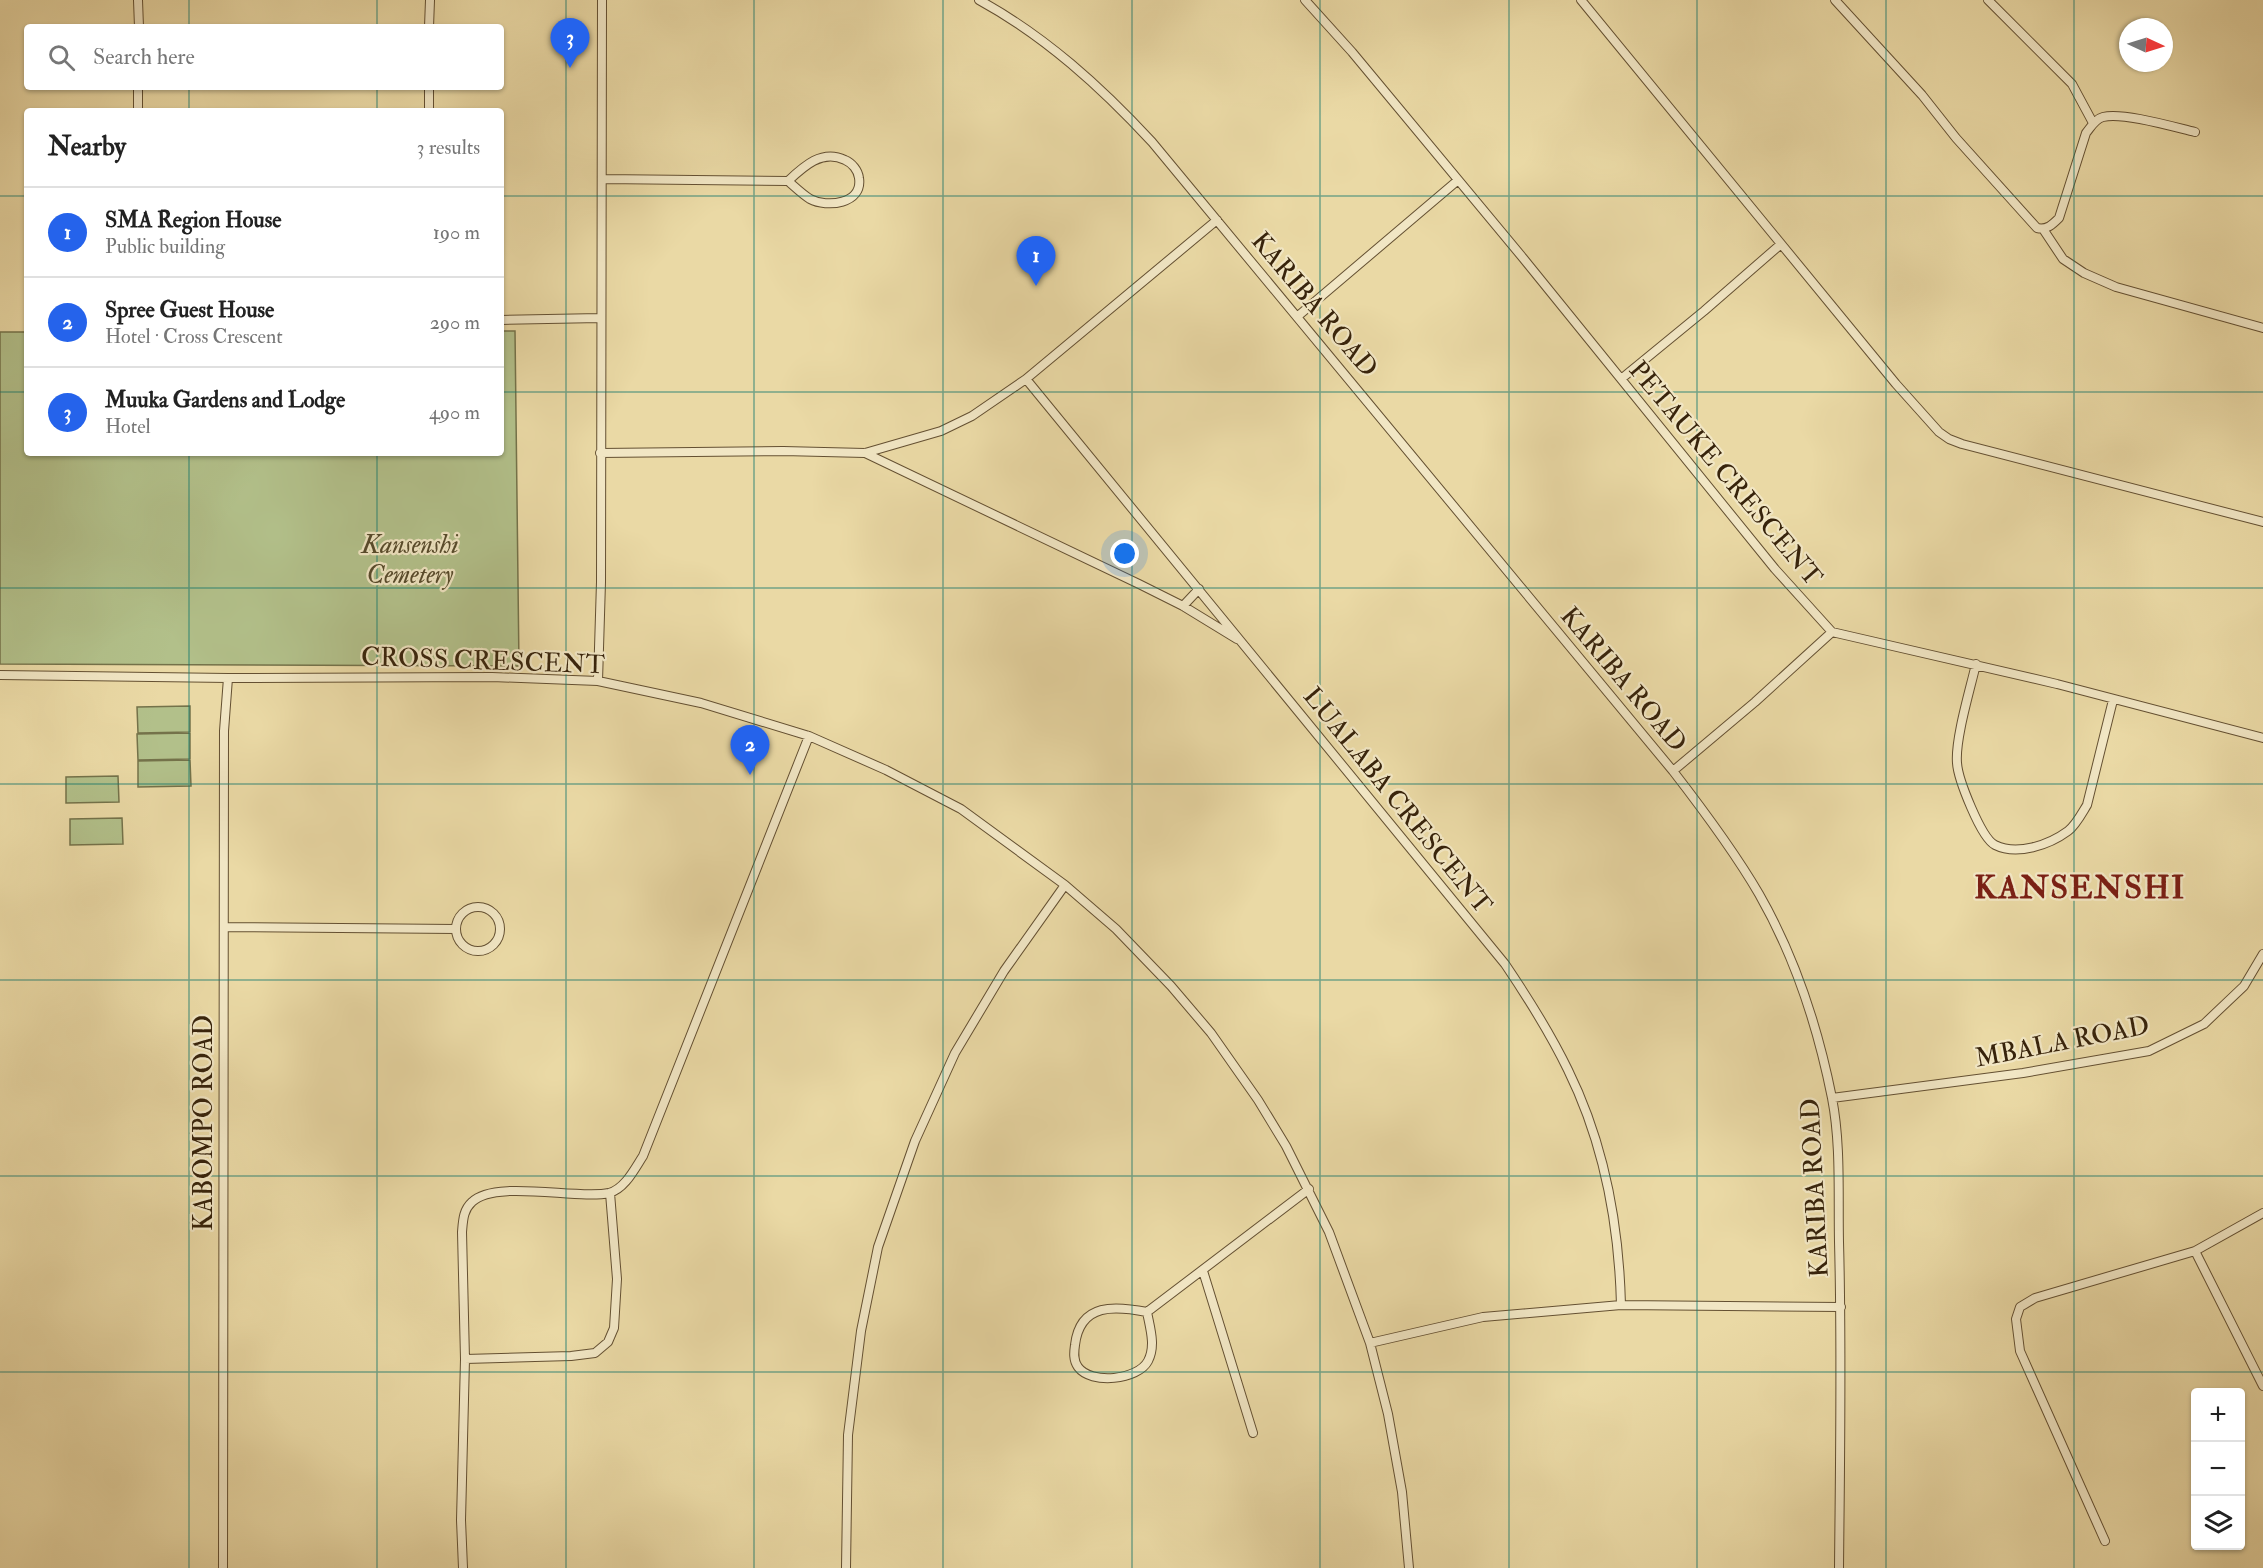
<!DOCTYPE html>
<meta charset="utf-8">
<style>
:root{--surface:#fff;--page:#f6f6f6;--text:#222;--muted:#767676;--line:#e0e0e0;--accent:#2563eb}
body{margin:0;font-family:"IM FELL Double Pica",serif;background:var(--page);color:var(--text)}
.controls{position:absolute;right:18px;bottom:18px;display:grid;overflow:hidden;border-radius:6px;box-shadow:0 2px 4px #0004}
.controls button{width:54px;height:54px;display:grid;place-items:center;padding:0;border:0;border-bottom:2px solid var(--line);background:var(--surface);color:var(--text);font:30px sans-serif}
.compass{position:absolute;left:2119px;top:18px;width:54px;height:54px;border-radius:50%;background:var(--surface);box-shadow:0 2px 4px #0004;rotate:94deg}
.you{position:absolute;left:1125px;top:554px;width:21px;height:21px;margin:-15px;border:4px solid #fff;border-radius:50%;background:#1a73e8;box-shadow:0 0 0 9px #1a73e833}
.badge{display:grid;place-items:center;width:39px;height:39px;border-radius:50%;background:var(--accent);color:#fff;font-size:20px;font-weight:700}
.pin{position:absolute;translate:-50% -50px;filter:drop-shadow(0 2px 3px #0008)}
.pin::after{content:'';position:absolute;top:32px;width:21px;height:18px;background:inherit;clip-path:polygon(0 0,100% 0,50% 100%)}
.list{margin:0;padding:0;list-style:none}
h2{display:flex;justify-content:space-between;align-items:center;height:78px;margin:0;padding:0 24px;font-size:26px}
h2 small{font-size:20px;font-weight:400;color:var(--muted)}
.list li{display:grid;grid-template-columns:39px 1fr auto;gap:18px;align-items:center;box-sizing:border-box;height:90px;padding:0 24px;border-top:2px solid var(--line)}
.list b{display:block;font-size:22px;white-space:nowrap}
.list p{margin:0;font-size:20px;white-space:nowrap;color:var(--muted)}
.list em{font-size:20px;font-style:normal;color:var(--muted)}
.icon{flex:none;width:33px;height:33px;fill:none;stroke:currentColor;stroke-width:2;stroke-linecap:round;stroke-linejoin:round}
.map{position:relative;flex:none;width:2263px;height:1568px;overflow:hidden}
.search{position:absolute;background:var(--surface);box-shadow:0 2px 4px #0004;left:24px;top:24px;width:480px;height:66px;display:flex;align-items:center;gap:15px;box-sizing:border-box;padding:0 21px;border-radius:6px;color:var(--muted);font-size:22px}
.panel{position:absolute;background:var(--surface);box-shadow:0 2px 4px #0004;left:24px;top:108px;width:480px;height:348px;border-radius:6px}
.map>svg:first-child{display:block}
.green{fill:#b2c08a;stroke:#74724a;stroke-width:1.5}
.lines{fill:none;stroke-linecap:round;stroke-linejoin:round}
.minor-casing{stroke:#645032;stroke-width:10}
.minor{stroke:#f1e6c4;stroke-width:8}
.grid{fill:none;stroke:#0f766e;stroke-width:1.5;stroke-opacity:0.55}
.labels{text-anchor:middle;stroke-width:4.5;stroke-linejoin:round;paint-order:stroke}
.street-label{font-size:26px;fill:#37230b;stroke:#f1e6c4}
.park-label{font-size:26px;font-style:italic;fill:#564a2b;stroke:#f1e6c4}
.district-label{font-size:32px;font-weight:bold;letter-spacing:1.5px;fill:#7a1f14;stroke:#f1e6c4}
</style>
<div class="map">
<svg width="2263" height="1568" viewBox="0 0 2263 1568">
<rect width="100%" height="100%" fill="#ead9a5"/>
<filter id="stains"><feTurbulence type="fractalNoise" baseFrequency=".00333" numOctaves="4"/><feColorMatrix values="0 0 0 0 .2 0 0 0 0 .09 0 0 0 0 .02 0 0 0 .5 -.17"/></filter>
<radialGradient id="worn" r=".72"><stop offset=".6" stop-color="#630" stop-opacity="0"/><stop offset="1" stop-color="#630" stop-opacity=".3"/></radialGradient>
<path class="green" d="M501 331H515L519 666 0 664V332H27V453H501Z
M190 706V732L138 733 137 707Z
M190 733V759L138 760 137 734Z
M190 760 191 786 138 787V761Z
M118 776 119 802 66 803V777Z
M122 818 123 844 70 845V819Z"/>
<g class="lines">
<defs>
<path id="minor" d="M138 0 139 27
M979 0C1045 36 1101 87 1152 142L1673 771C1704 811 1734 851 1759 894 1794 955 1818 1028 1832 1098 1841 1144 1838 1194 1839 1242 1842 1351 1840 1459 1839 1568
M1305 0 1352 52 1523 258 1775 569 1832 632 2057 684 2263 738
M1581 0 1896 384 1939 432 1949 439 1962 444 2263 522
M1835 0 1922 95 1956 138 2037 228C2047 230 2052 225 2059 218L2086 133C2091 127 2095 119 2103 117 2123 112 2174 127 2195 132
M1988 0 2072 84 2093 123
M429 27 430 0
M138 111V87
M429 111V87
M602 179 788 181C795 187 802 194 810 199 827 208 863 204 859 178 858 170 852 163 845 160 822 149 804 166 788 181
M2043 229 2063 259 2084 273 2116 287 2263 328
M1298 316 1457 181
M501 320 600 318
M1026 379 1505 964C1528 998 1550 1033 1568 1070 1604 1143 1619 1225 1621 1305
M1621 379 1704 311 1781 244
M600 453 783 451 865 453 941 431 972 416 1026 379 1217 220
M865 453 1139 584 1183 606 1237 639
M1183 606 1199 589
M1976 664C1970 690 1955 739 1957 763 1958 779 1981 838 1995 845 2017 856 2049 845 2068 831 2076 825 2082 813 2087 805L2113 700
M0 675 228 678 492 677 598 681 701 703 809 736 886 770 961 809 1065 885 1116 929 1171 986 1211 1033 1258 1100 1286 1146 1329 1232 1370 1343 1388 1414 1402 1492 1409 1568
M598 681 601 582 602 0
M1673 771 1755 702 1832 632
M456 929a22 22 0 1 1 44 0a22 22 0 1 1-44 0Z
M224 927 456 929
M1832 1098 2023 1073 2149 1051 2204 1024 2244 986 2263 954
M2195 1251 2263 1386
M1203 1271 1253 1433
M1147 1312C1150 1328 1156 1346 1148 1361 1138 1380 1091 1385 1078 1367 1073 1360 1074 1352 1075 1345 1080 1302 1116 1306 1147 1312L1309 1189
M1370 1343 1483 1317 1621 1305 1841 1307
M465 1359 571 1356 595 1353 608 1342 614 1328 617 1279 610 1193
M2105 1541 2020 1351 2016 1319 2020 1307 2035 1298 2195 1251 2263 1213
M223 1568 224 731 228 678
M463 1568 461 1520 465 1359 462 1232C463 1221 463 1210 472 1202 495 1179 578 1200 609 1193 625 1189 635 1168 643 1156L809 736
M846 1568 848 1435 861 1331 878 1247 915 1141 955 1053 1004 971 1065 885"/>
</defs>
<use href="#minor" class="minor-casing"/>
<use href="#minor" class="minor"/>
</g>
<path class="grid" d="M189 0V27M377 0V27M566 0V1568M754 0V1568M943 0V1568M1132 0V1568M1320 0V1568M1509 0V1568M1697 0V1568M1886 0V1568M2074 0V1568M189 87V111M377 87V111M0 196H27M501 196H2263M0 392H27M501 392H2263M189 453V1568M377 453V1568M0 588H2263M0 784H2263M0 980H2263M0 1176H2263M0 1372H2263"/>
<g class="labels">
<g class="street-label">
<text transform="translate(1315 304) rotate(50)" y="9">KARIBA ROAD</text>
<text transform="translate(1726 473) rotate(50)" y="9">PETAUKE CRESCENT</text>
<text transform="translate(483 660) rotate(2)" y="9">CROSS CRESCENT</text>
<text transform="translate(1624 679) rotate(50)" y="9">KARIBA ROAD</text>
<text transform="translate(1398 800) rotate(51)" y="9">LUALABA CRESCENT</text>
<text transform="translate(2062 1041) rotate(-11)" y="9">MBALA ROAD</text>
<text transform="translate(203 1123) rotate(-90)" y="9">KABOMPO ROAD</text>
<text transform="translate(1814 1188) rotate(-93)" y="9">KARIBA ROAD</text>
</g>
<g class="park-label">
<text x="410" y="553">Kansenshi<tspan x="410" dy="30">Cemetery</tspan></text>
</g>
<g class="district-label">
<text x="2080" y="898">KANSENSHI</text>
</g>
</g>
<rect width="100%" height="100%" filter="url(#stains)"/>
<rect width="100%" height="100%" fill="url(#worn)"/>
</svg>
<div class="controls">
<button>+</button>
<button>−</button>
<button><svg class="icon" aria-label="layers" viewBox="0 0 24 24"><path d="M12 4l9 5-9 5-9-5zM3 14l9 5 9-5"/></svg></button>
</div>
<svg class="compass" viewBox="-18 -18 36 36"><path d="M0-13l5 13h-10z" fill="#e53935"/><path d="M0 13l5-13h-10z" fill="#767676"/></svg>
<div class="you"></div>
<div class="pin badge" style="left:1036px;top:286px">1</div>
<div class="pin badge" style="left:750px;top:775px">2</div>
<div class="pin badge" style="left:570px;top:68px">3</div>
<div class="search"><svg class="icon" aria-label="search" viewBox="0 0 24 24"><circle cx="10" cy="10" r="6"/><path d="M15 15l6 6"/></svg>Search here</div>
<section class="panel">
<h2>Nearby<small>3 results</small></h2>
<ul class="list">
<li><span class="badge">1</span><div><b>SMA Region House</b><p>Public building</p></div><em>190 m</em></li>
<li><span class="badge">2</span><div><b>Spree Guest House</b><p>Hotel · Cross Crescent</p></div><em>290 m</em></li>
<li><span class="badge">3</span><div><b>Muuka Gardens and Lodge</b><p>Hotel</p></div><em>490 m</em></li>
</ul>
</section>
</div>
